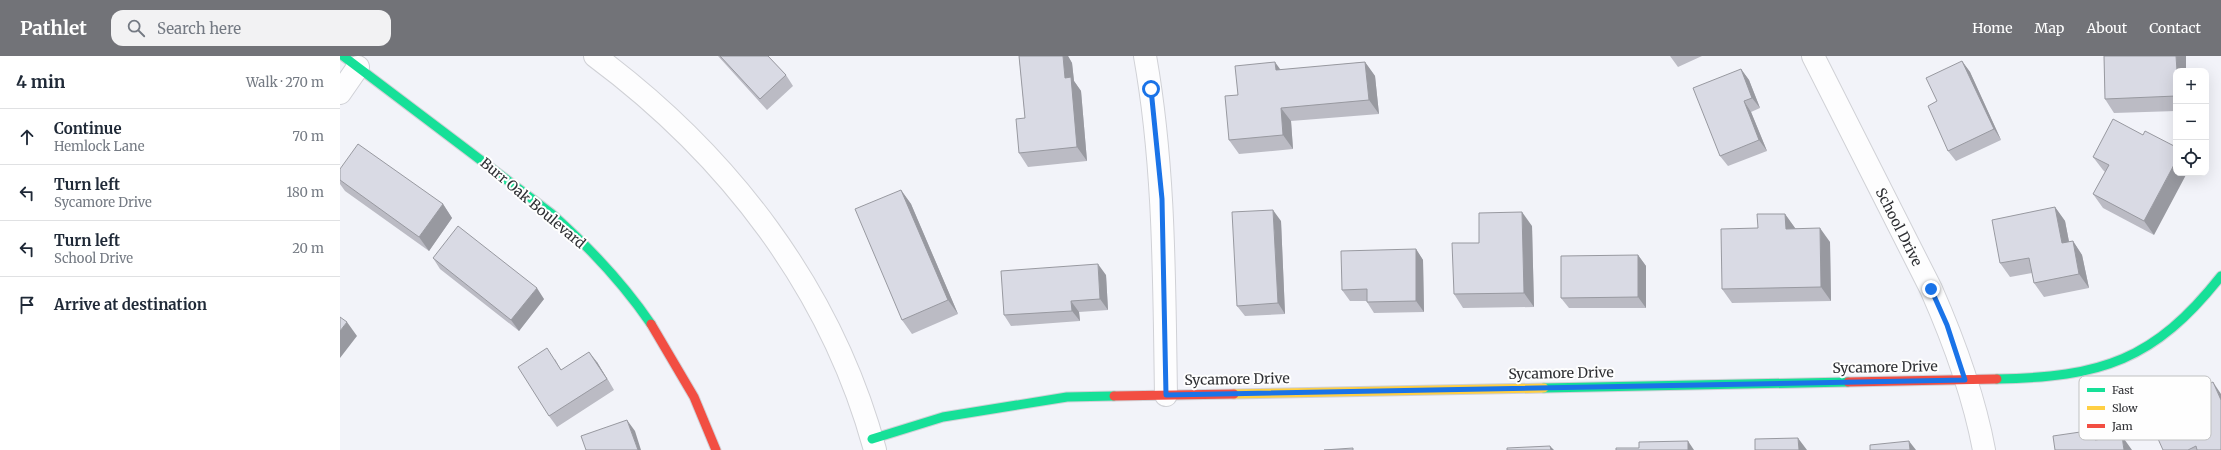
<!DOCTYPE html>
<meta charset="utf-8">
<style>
:root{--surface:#fff;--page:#f2f2f3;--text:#1f2937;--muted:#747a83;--line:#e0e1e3;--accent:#727378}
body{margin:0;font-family:Merriweather,serif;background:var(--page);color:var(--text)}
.controls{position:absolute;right:12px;top:12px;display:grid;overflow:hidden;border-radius:8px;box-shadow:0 4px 16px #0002}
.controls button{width:36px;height:36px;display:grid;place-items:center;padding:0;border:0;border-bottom:1px solid var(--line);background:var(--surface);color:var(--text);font:20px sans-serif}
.stop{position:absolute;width:12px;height:12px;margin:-9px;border:3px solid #1a73e8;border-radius:50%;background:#fff}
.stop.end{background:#1a73e8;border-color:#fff;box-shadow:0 1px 4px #0008}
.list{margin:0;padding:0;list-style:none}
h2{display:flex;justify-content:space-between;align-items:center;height:52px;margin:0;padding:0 16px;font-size:17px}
h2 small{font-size:13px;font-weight:400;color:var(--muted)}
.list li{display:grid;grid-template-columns:26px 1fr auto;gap:12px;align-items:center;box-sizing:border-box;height:56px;padding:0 16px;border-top:1px solid var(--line)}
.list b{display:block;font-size:15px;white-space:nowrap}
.list p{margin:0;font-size:13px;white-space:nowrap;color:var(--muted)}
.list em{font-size:13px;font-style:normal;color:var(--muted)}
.icon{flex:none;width:22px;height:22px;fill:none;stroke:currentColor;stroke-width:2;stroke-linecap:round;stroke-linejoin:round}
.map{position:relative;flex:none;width:1881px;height:394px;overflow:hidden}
header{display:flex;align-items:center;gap:24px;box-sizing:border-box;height:56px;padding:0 20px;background:var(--accent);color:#fff}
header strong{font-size:19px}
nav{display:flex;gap:22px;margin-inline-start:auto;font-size:14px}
.search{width:280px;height:36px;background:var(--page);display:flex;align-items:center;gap:10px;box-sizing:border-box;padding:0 14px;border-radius:12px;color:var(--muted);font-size:15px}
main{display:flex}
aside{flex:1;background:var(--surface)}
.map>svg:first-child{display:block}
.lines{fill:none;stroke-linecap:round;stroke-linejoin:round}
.street-casing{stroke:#d0d1d6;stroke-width:24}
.fast-casing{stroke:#d0d1d6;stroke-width:11}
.slow-casing{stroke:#d0d1d6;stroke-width:11}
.jam-casing{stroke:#d0d1d6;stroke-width:11}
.street{stroke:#fdfdfe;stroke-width:22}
.fast{stroke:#16e098;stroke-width:9}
.slow{stroke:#ffcf43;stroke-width:9}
.jam{stroke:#f24e42;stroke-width:9}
.wall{fill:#bbbbc4}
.shaded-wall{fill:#9899a0}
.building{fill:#d9dae4;stroke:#9899a0}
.route{stroke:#1a73e8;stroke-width:5}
.labels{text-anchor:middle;stroke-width:4;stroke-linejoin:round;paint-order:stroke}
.street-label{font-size:14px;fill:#2d2e32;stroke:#fefefe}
.key{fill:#fefefe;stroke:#bfc0c1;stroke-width:1}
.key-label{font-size:11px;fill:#2d2e32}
</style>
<header>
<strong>Pathlet</strong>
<div class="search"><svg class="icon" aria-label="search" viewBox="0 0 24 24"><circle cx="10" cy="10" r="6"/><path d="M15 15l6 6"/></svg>Search here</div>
<nav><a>Home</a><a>Map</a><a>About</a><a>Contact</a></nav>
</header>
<main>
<aside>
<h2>4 min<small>Walk · 270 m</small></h2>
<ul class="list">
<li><svg class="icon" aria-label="ahead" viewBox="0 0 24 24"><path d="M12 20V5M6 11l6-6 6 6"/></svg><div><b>Continue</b><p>Hemlock Lane</p></div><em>70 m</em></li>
<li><svg class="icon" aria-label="left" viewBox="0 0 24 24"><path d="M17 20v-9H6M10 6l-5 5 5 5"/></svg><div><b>Turn left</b><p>Sycamore Drive</p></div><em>180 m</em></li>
<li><svg class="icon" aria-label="left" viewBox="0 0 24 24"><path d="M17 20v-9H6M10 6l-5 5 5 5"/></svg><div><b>Turn left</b><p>School Drive</p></div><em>20 m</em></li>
<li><svg class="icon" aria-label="arrive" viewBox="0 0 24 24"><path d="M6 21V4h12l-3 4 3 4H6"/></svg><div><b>Arrive at destination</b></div></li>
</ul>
</aside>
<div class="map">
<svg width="1881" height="394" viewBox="0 0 1881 394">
<rect width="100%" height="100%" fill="#f2f3f9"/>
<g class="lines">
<defs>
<path id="street" d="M255 0C388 99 491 232 535 394
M805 0C825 112 824 225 826 339
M1473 0 1591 233C1613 283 1634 340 1644 394
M0 37 18 11"/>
<path id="fast" d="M3 0 212 158C249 191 283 227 311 268
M1657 323C1761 321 1814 305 1881 220
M1204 332 1508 326
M532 383 603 361 727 341 774 340"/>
<path id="slow" d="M894 338 1204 332"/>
<path id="jam" d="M311 268 354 341 376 394
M1508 326 1657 323
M774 340 894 338"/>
</defs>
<use href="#street" class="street-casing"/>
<use href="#fast" class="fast-casing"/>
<use href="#slow" class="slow-casing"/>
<use href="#jam" class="jam-casing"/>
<use href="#street" class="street"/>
<use href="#fast" class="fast"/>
<use href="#slow" class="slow"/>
<use href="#jam" class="jam"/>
</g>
<path class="wall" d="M378 0H428L446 19 453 30 427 54Z
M679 0H728L732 7 734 25 741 35 747 105 688 111 679 97 685 62Z
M1330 0H1362L1338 11Z
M1764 0H1846V15H1836V55L1774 57 1765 43Z
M1622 5 1630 16 1661 84 1616 105 1608 95 1597 45Z
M1025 6 1035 20 1039 58 951 65 953 93 899 98 889 84 940 14Z
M1401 13 1409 24 1420 52 1411 56 1427 95 1388 110 1380 100Z
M1803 79 1814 179 1763 152 1753 138 1765 116 1763 114 1753 101Z
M0 113 103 148 112 162 89 195 5 135 0 128Z
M561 134 571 148 618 258 572 278 562 264Z
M1715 151 1725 165 1729 186 1733 185 1742 199 1749 232 1704 241 1694 227 1692 217 1670 221 1660 207Z
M1445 158 1455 172 1490 186 1491 245 1392 247 1382 233 1418 172Z
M941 165 945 258 905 260 897 250Z
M1192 170 1194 251 1123 252 1114 238 1139 187Z
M1076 193 1083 204 1084 256 1034 257 1027 246V245H1010L1002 234Z
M1298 199 1306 210V252H1229L1221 242Z
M93 202 204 243 179 275 100 213Z
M766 219 768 254 739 256 740 265 671 270 664 259Z
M215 303 221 314 257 306 274 334 217 371 209 360Z
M1881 338V394H1823Z"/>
<path class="shaded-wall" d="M723 0H728L732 7 734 25 741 35 747 105 737 91 725 22Z
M1836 0H1846V15H1837Z
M1622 5 1630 16 1661 84 1654 73Z
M935 6 945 20 936 14Z
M1025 6 1035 20 1039 58 1029 44Z
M1401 13 1409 24 1420 52 1412 42Z
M1404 45 1411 56 1427 95 1419 84Z
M941 52 951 65 953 93 943 79Z
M1836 105V117H1847L1814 179 1804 165Z
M561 134 571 148 618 258 608 244Z
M103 148 112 162 89 195 79 181Z
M1715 151 1725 165 1732 201 1722 187Z
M933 154 941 165 945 258 938 247Z
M1182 156 1192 170 1194 251 1184 237Z
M1445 158 1455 172 1456 187 1446 173Z
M1480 172 1490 186 1491 245 1481 231Z
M1733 185 1742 199 1749 232 1739 218Z
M1076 193 1083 204 1084 256 1076 245Z
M1298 199 1306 210V252L1298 241Z
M758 208 766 219 768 254 760 243Z
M197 232 204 243 179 275 171 264Z
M731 245 739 256 740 265 732 255Z
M7 266 17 280 0 302V275Z
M249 296 257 306 274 334 267 323Z
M1873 326 1881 338V344Z
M287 364 295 375 301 394H298Z
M1754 374 1764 388 1755 384Z
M1782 380 1792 394H1784Z
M1458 382 1467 394H1459Z
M1348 385 1354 394H1348Z
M1569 385 1576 394H1570Z
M1210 390 1214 394H1211Z"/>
<path class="building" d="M380 0H428L446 19 420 43Z
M679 0H723L725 22 731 21 737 91 679 97 676 63 685 62Z
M1764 0H1836L1837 15H1836V40L1765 43Z
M1622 5 1654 73 1608 95 1588 50 1597 45 1586 22Z
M935 6 936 14 1025 6 1029 44 941 52 943 79 889 84 885 40 898 39 895 10Z
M1401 13 1412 42 1404 45 1419 84 1380 100 1353 32Z
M1773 63 1803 79 1805 75 1836 91V105L1804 165 1753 138 1769 109 1753 101Z
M18 88 103 148 79 181 0 124V113Z
M561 134 608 244 562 264 515 153Z
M1715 151 1722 187 1733 185 1739 218 1694 227 1689 202 1660 207 1652 164Z
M933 154 938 247 897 250 892 156Z
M1182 156 1184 237 1114 238 1112 187H1139V157Z
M1417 158H1445L1446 173 1480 172 1481 231 1382 233 1381 173 1418 172Z
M118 170 197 232 171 264 93 202Z
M1076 193V245L1027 246V233L1002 234 1001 195Z
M1298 199V241L1221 242V200Z
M758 208 760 243 731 245 732 255 664 259 661 215Z
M0 261 7 266 0 275Z
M207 292 221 314 249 296 267 323 209 360 178 311Z
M1873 326 1881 344V394H1857L1856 390 1848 394H1823L1806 356Z
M287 364 298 394H246L241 380Z
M1754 374 1755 384 1782 380 1784 394H1715L1713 380Z
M1458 382 1459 394H1415V383Z
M1348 385V394H1276V392H1299V386Z
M1569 385 1570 394H1530V389Z
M1210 390 1211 394H1167V392Z
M1013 392V394H984Z"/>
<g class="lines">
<path class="route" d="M811 33 822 143 826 339 1625 324 1607 269 1591 233"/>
</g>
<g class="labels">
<g class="street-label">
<text transform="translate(193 147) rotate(40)" y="5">Burr Oak Boulevard</text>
<text transform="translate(1559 171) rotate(63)" y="5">School Drive</text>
<text transform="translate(1545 311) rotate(-1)" y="5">Sycamore Drive</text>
<text transform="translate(1221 317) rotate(-1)" y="5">Sycamore Drive</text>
<text transform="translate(897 323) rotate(-1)" y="5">Sycamore Drive</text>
</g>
</g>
<rect x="1739" y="320" width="132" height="64" rx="6" class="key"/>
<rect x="1747" y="332" width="18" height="4" fill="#16e098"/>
<rect x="1747" y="350" width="18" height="4" fill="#ffcf43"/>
<rect x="1747" y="368" width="18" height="4" fill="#f24e42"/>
<g class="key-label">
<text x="1772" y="338">Fast</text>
<text x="1772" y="356">Slow</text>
<text x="1772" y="374">Jam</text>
</g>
</svg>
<div class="controls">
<button>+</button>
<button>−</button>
<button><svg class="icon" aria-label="locate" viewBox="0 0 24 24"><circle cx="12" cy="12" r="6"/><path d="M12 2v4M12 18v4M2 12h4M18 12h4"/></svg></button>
</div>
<div class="stop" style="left:811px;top:33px"></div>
<div class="stop end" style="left:1591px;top:233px"></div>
</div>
</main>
